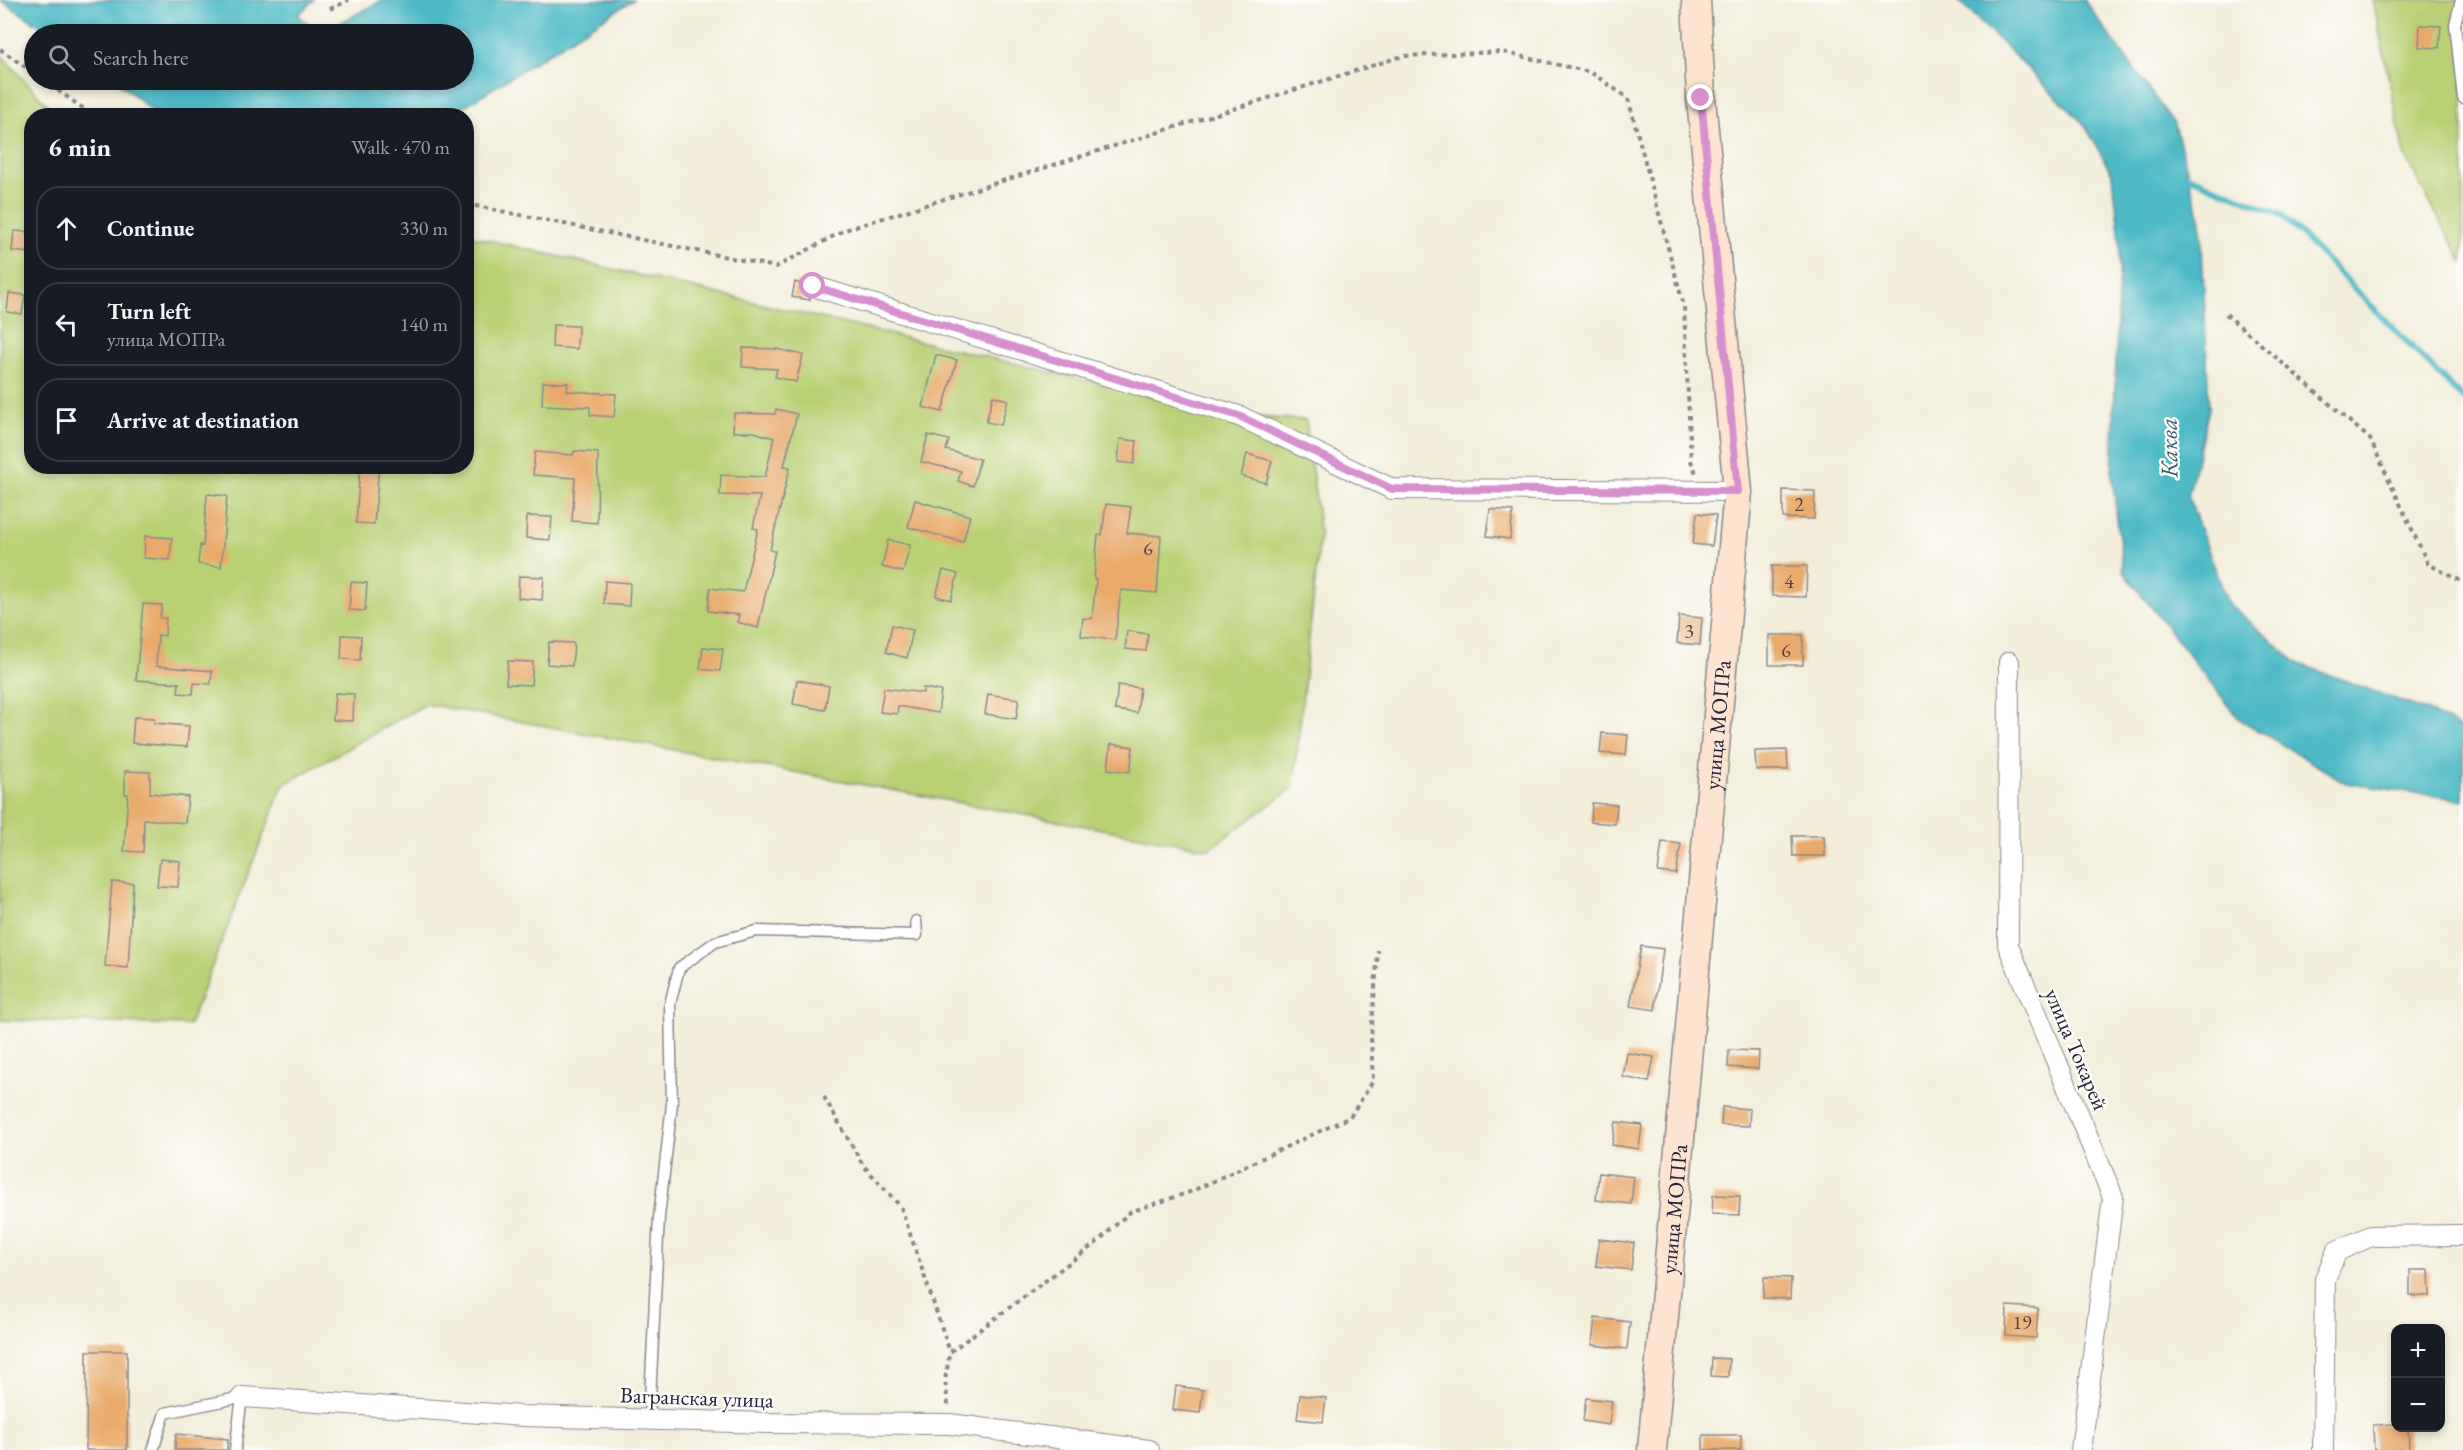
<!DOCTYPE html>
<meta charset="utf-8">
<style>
:root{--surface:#171b24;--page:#20242c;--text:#f1f3f6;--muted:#9ea1a6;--line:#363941}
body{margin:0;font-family:"EB Garamond",serif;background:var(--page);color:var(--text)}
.controls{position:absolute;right:18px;bottom:18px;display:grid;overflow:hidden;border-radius:12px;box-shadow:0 3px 9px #0003}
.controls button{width:54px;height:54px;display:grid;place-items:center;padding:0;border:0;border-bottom:2px solid var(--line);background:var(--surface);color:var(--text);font:30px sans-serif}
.stop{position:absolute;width:18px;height:18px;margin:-14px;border:4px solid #d690ce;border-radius:50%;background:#fff}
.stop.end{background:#d690ce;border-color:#fff;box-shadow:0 2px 6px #0008}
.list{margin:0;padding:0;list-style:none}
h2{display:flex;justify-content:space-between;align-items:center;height:78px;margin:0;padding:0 24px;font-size:26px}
h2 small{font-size:20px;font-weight:400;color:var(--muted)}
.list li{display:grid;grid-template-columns:39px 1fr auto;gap:18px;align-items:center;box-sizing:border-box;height:84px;margin:0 12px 12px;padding:0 12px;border:2px solid var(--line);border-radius:24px}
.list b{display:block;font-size:22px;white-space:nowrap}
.list p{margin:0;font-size:20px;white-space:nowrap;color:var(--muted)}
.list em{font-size:20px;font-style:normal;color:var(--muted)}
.icon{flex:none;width:33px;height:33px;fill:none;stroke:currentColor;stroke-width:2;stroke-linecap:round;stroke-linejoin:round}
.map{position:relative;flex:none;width:2463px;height:1450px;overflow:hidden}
.search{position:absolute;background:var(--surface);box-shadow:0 3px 9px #0003;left:24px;top:24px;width:450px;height:66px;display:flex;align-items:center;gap:15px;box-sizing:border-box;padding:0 21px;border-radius:33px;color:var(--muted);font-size:22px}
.panel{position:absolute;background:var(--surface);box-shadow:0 3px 9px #0003;left:24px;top:108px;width:450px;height:366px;border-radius:24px}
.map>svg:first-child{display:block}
.green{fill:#b9d074;stroke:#6e7958;stroke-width:1.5}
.water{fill:#4dbac6;stroke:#386e80;stroke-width:1.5}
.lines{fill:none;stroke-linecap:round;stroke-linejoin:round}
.stream{stroke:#4dbac6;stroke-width:6}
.building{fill:#e9aa6c}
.service-casing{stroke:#8a888a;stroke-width:13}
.minor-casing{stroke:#8a888a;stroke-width:22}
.secondary-casing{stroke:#8a888a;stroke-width:31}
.path{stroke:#8a888a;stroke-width:4;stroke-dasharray:4.5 4.5;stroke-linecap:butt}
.service{stroke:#fff;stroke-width:10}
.minor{stroke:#fff;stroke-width:20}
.secondary{stroke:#fde4d0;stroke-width:28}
.route{stroke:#d690ce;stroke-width:8}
.labels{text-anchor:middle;stroke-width:5;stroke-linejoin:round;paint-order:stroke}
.number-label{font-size:20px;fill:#544447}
.street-label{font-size:22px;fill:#22223b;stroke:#fdfcf7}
.water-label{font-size:24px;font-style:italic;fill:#335f73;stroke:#fdfcf7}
</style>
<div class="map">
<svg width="2463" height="1450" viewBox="0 0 2463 1450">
<rect width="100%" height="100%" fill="#fdfcf7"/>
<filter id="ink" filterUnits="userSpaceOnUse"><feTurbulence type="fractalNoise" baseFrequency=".0167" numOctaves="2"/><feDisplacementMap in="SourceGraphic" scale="12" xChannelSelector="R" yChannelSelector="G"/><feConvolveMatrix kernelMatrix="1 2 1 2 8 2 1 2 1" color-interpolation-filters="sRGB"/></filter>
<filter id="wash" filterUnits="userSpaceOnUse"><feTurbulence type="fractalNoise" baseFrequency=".008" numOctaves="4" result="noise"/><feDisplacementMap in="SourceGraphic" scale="24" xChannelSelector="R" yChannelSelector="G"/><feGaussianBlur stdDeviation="1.35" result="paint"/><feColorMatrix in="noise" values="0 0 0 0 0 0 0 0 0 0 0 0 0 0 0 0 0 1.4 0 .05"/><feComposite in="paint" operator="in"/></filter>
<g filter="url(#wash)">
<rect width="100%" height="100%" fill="#f2eeda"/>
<path class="green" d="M2373 0H2463V263L2404 155Z
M0 54 57 115 32 116V466H466L467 235 1239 416 1306 420 1320 535 1293 788 1209 849 426 704 283 785 189 1025 0 1020Z"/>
<path class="water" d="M0 0H314L298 15 321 33 383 0H633L468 104 442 116 157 115 116 80H464V34H53Z
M1958 0H2084L2175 125 2201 221 2209 409 2188 496 2228 603 2297 663 2428 711 2463 730V800L2346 783 2239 719 2123 571 2112 475 2120 242 2113 176 2084 124Z"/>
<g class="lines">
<path class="stream" d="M2183 174 2282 215 2463 399"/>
</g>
<g id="blocks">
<path class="building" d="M2420 25 2441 26 2439 48 2419 47Z
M14 231 32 232V253L12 251Z
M795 282 801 284 802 289 810 298V300L792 297Z
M9 293 25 295 22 314 7 312Z
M553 325 578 326 577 349 552 347Z
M743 348 777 349 803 355 796 382 775 377 777 369 742 367Z
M936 355 957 360 942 412 923 407Z
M543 382 568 383 567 391 616 394 614 417 590 415V407L542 405Z
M993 396 1008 400 1001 425 986 422Z
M776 409 797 414 784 466 790 467 770 550 775 551 758 628 737 622 739 615 708 611 710 588 743 592 758 529 753 528 760 496 720 495 721 475 765 477 774 438 754 432H733L734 413 775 414Z
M928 435 949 440 946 450 980 459 973 486 958 481 961 471 921 462Z
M1120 439 1137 441 1134 464 1118 462Z
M574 451 598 453 597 523 572 521 575 478 533 475 535 452 573 455Z
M1247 454 1272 461 1266 483 1241 476Z
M360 466H379L374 524 356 523Z
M1783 490 1815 491 1814 519 1783 518Z
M207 494 227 496 221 567 198 564 200 545 203 546Z
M915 500 970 516 963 542 908 527Z
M1106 504 1131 507 1127 533 1161 536 1157 593 1121 590 1115 640 1081 636 1083 618 1092 619 1096 579H1094L1098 535H1102Z
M1490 509 1513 511 1510 539 1487 536Z
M1697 513 1716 515 1712 546 1693 544Z
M527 516 552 517 550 540 526 538Z
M145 536 172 538 170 560 144 558Z
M888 540 910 545 903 572 882 567Z
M1772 566H1807L1806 597 1772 596Z
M943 570 958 574 951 600 936 596Z
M519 576 544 577 542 600 518 598Z
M605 581 630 583 629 606 604 604Z
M351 582 367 583 365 611 349 610Z
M143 604 162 605 160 618H166L165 636 158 635 156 666 212 671 211 684 194 683 193 694 178 693 179 683 136 680Z
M1679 616 1702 618 1700 645 1677 643Z
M892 625 913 630 907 658 886 652Z
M1127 631 1148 634 1146 651 1125 649Z
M342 635 361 636 360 660 341 659Z
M1769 635H1803V665H1769Z
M549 642 574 643 572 666 547 664Z
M703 647 723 649 720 671 700 669Z
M508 661 533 662 531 685 506 684Z
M797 680 829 686 825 710 793 704Z
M1118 685 1140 688 1137 713 1115 710Z
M884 688 923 693V688L941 691 938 713 898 706 897 714 880 712Z
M335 693 354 694 353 721 333 720Z
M988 694 1019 699 1016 719 985 714Z
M134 717 154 718V723L189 726 187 747 132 743Z
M1602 733 1628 735 1626 755 1600 753Z
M1111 744 1133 747 1130 772 1108 769Z
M1787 750 1788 770H1756L1755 751Z
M125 771 150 772V793L188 797 185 823 144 819 143 852 124 851 128 794H125Z
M1592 803 1617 805 1615 824 1591 822Z
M1792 836H1824L1825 856H1793Z
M1662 842 1681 844 1676 874 1658 872Z
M160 859 180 861 178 887 157 886Z
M112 882 133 883 128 968 105 966Z
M1641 946 1663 949 1655 1010 1630 1006Z
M1729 1050 1759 1051 1758 1069 1728 1067Z
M1627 1053 1654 1057 1649 1082 1623 1077Z
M1722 1107 1750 1109 1749 1126 1721 1125Z
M1616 1122 1642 1125 1639 1149 1612 1145Z
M1599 1173 1634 1177 1631 1204 1596 1200Z
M1713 1195 1740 1196 1739 1215 1712 1214Z
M1599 1239 1634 1243 1631 1270 1596 1266Z
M2410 1270H2429L2430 1296H2410Z
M1764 1277 1791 1278 1790 1299 1763 1298Z
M2007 1306 2038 1308 2036 1338 2006 1336Z
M1595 1318 1630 1322 1627 1349 1592 1345Z
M87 1351H127V1450H86Z
M1712 1358 1729 1359 1728 1377 1711 1376Z
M1176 1386 1203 1390 1200 1413 1173 1410Z
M1300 1395 1326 1398 1323 1422 1297 1419Z
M1586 1398 1612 1401 1609 1425 1583 1421Z
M2396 1424V1428H2408L2409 1450H2374L2373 1425Z
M176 1434 228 1439 227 1450H175Z
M1703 1435H1741V1450H1703Z"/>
</g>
</g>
<g filter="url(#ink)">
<use href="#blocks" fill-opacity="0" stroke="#8a888a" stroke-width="1.5"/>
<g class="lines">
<defs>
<path id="service" d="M2461 0 2455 24 2463 98
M649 1420 659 1217 672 1104 670 1004 679 968 715 942 756 931 917 935 916 921
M153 1450 165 1413 242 1397 235 1450"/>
<path id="minor" d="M813 286 1239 416 1392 489 1738 491
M2009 662 2008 945 2113 1197 2081 1450
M242 1397 523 1416 768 1423 950 1424 1149 1450
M2323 1450 2325 1279 2337 1251 2371 1236 2463 1235"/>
<g id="secondary">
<path id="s1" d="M1652 1450 1738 491 1701 98 1696 0"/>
</g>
</defs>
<use href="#service" class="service-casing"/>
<use href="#minor" class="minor-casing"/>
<use href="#secondary" class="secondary-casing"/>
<path class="path" d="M330 9 349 0
M0 49 34 73
M43 80 94 116
M466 204 776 267 845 230 1403 56 1502 52 1590 72 1628 98 1684 307 1691 461 1696 473
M2226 314 2370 439 2428 564 2463 582
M824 1097 863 1165 901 1207 950 1352
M948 1405 945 1380 950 1352 1096 1243 1130 1212 1190 1192 1350 1117 1373 1081 1371 1037 1378 950"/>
<use href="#service" class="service"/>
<use href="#minor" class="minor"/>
<use href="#secondary" class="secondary"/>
</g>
</g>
<g class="lines" filter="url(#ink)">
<path class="route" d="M813 286 1239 416 1392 489 1738 491 1701 98"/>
</g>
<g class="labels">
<g class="number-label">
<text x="1799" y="511">2</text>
<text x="1148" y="555">6</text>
<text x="1789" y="588">4</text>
<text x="1689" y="638">3</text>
<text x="1786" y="657">6</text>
<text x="2022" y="1329">19</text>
</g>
<g class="street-label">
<text dy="8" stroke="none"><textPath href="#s1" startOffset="728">улица МОПРа</textPath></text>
<text transform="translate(2077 1049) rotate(67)" y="8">улица Токарей</text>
<text dy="8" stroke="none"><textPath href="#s1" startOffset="242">улица МОПРа</textPath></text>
<text transform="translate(697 1397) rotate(2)" y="8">Вагранская улица</text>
</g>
<g class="water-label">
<text transform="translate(2169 448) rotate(-91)" y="8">Каква</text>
</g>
</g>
</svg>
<div class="controls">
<button>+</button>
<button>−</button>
</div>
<div class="stop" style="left:813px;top:286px"></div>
<div class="stop end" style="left:1701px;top:98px"></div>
<div class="search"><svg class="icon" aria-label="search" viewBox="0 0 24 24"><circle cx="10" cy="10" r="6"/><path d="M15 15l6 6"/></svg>Search here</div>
<section class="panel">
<h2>6 min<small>Walk · 470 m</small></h2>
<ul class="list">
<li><svg class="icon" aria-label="ahead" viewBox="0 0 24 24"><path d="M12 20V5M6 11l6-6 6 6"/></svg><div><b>Continue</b></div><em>330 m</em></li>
<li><svg class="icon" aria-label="left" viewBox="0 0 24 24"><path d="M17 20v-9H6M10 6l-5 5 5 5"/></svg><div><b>Turn left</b><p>улица МОПРа</p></div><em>140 m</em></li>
<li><svg class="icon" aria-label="arrive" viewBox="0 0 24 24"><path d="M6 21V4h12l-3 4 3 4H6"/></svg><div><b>Arrive at destination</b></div></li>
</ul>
</section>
</div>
